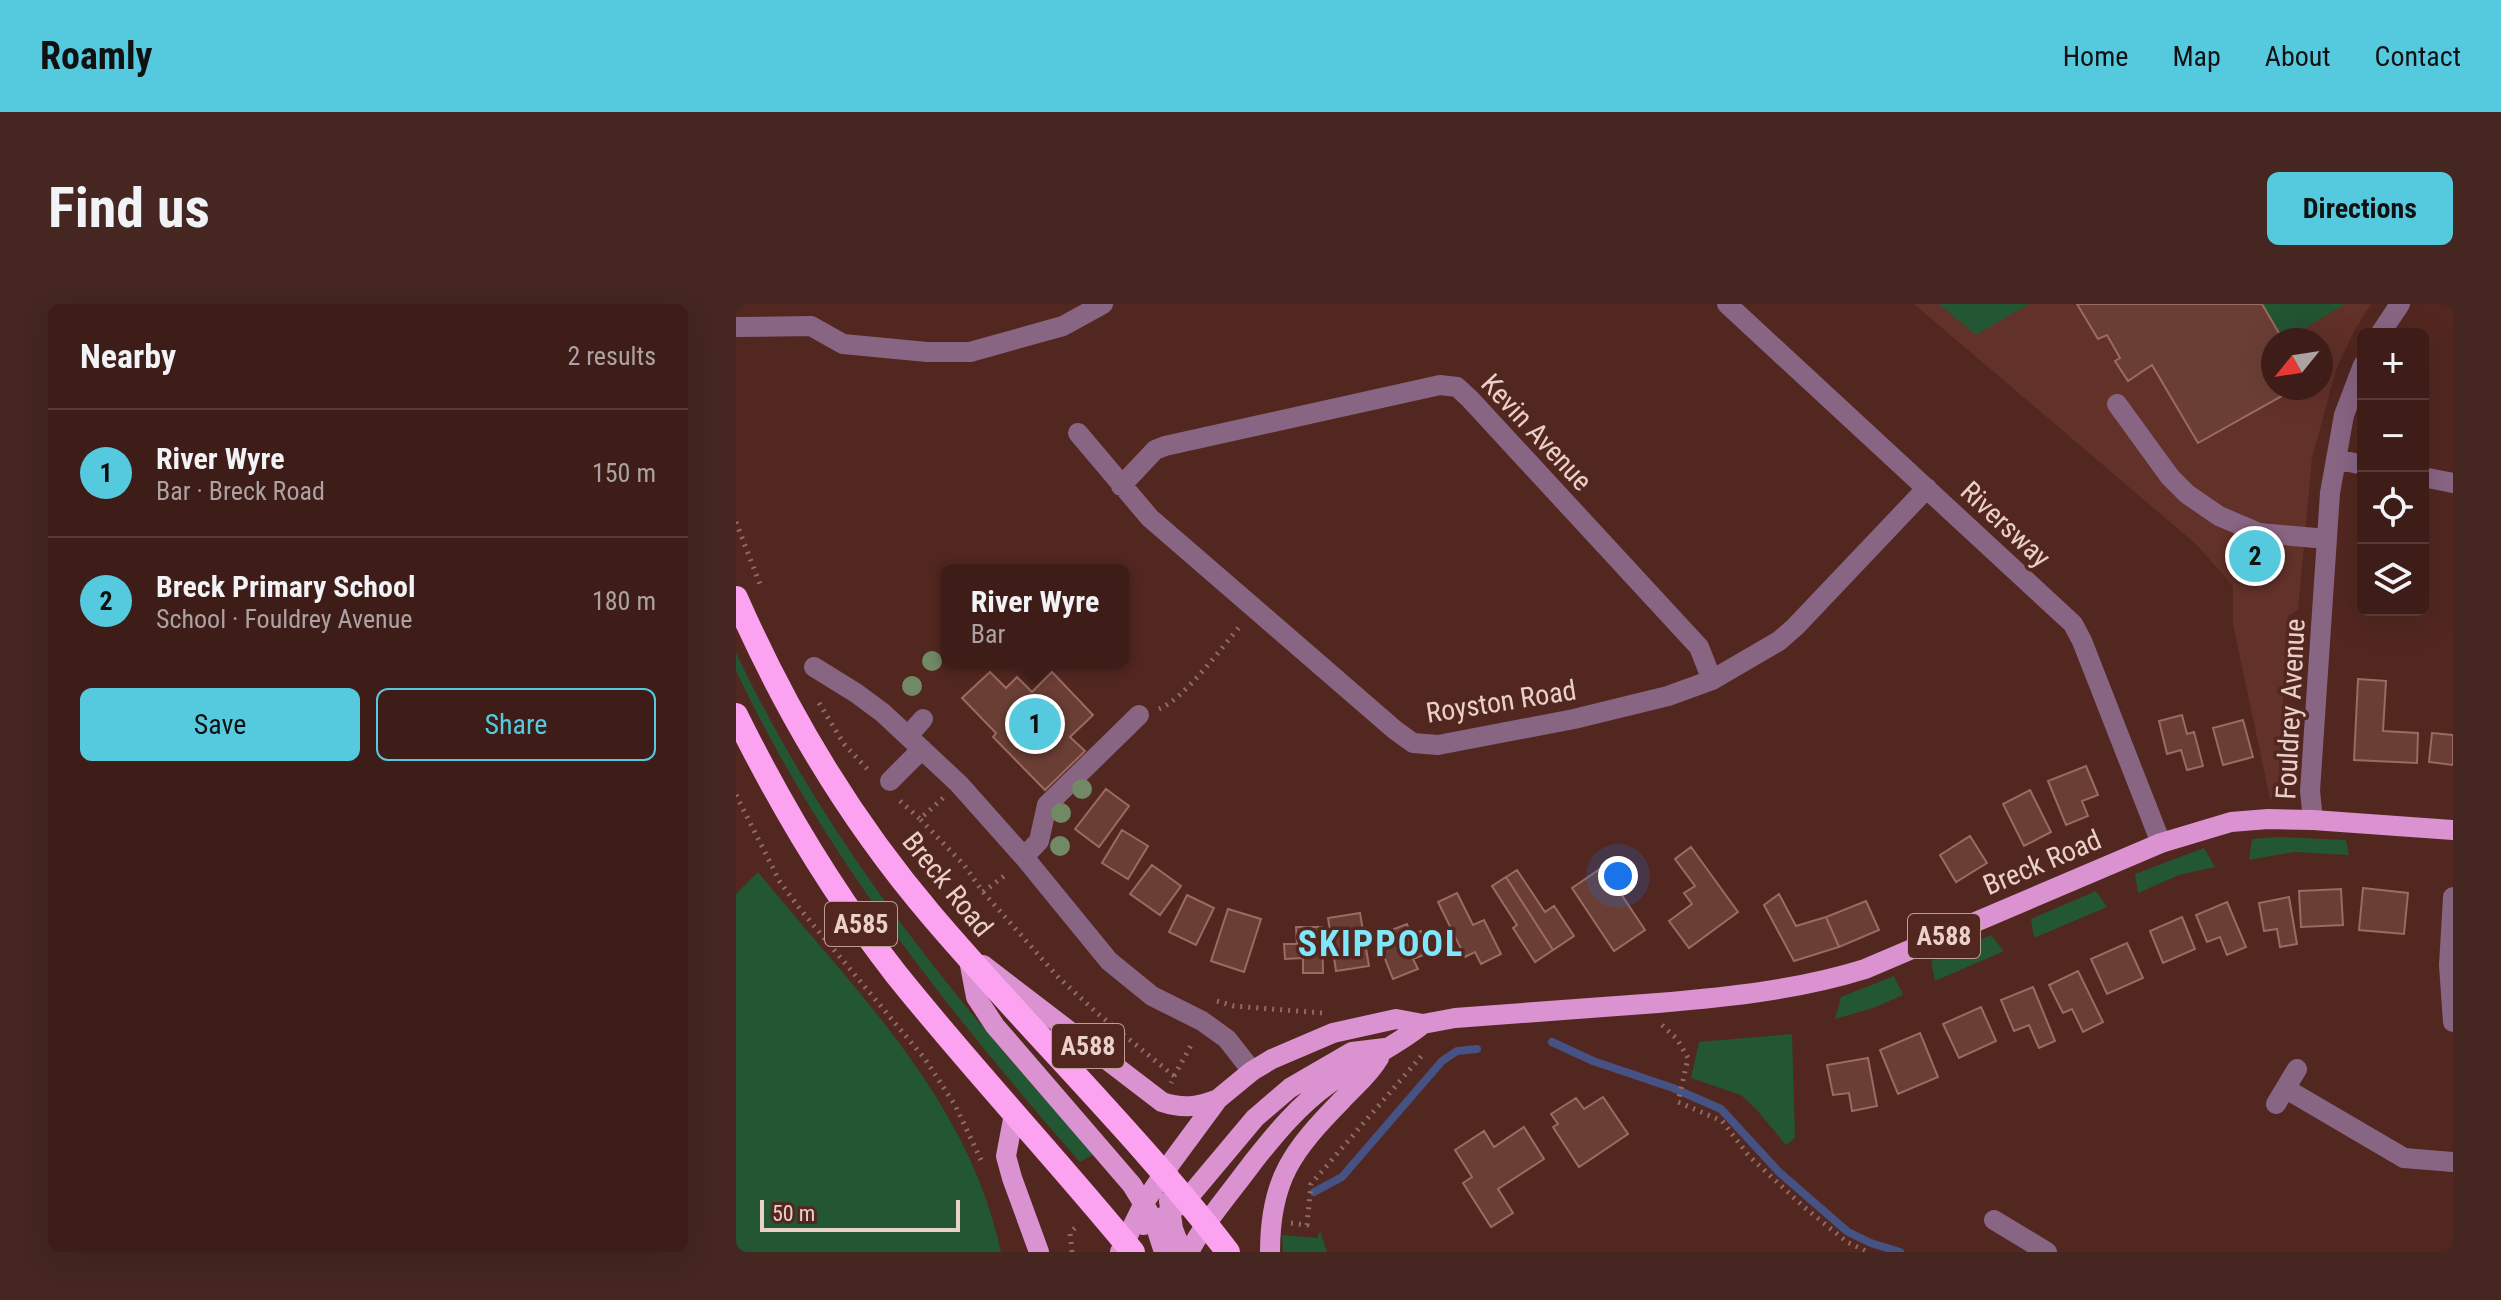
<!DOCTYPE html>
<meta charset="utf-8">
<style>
:root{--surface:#3e1d18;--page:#452621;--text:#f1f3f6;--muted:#ada2a2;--line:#573b37;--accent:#55cadf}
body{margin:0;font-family:"Roboto Condensed",sans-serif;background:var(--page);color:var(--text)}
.controls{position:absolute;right:24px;top:24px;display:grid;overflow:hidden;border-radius:12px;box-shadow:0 8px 32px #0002}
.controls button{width:72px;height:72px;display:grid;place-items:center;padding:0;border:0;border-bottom:2px solid var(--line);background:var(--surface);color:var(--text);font:40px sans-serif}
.compass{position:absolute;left:1525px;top:24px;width:72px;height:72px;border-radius:50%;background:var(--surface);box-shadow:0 8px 32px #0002;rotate:240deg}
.scale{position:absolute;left:24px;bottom:20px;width:200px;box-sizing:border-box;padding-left:8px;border:4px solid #ebcfc9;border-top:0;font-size:22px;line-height:28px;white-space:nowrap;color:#ebcfc9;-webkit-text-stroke:6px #522720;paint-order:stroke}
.you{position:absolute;left:882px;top:572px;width:28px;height:28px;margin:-20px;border:6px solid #fff;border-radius:50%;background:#1a73e8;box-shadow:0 0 0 12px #1a73e833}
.badge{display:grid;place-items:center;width:52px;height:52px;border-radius:50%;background:var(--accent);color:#111;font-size:26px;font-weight:700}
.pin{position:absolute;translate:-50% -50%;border:4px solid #fff;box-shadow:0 2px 8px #0006}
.popup{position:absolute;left:205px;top:260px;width:188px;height:104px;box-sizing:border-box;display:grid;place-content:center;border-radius:12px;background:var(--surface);filter:drop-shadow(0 2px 6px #0005);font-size:26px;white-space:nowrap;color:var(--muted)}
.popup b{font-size:30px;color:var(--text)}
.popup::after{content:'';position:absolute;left:50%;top:100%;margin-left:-16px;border:16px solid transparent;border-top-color:var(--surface)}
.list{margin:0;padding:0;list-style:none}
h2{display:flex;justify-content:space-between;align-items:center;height:104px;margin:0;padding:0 32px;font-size:34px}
h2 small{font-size:26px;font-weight:400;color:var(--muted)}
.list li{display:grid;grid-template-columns:52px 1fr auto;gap:24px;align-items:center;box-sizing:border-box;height:128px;padding:0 32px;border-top:2px solid var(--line)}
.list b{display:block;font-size:30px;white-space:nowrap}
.list p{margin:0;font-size:26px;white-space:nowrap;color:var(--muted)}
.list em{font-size:26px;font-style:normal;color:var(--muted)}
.actions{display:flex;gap:16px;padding:24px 32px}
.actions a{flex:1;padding:18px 0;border:2px solid var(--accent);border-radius:12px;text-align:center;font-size:28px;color:var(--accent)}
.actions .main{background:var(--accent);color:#111}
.icon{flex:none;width:44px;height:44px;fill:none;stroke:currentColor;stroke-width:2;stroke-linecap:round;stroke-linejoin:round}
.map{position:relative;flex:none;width:1717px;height:948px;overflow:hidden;border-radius:12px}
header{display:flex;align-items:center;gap:48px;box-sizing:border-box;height:112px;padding:0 40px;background:var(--accent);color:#111}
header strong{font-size:38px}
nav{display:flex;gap:44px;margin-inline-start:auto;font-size:28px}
.intro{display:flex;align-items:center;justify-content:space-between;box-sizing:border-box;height:192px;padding:0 48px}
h1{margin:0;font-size:56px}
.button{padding:20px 36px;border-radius:12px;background:var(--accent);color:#111;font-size:28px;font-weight:700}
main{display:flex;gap:48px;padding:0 48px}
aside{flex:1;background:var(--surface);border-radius:12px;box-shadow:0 8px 32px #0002}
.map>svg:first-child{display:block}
.built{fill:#623129;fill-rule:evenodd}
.green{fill:#235633}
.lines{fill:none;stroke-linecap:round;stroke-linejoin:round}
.stream{stroke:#455283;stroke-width:8}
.building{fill:#6a3e35;stroke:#9b6a60;stroke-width:2}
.path{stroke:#906b64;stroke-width:5;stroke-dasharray:2 6;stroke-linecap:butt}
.minor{stroke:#896584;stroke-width:20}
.major{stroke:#db92d1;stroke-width:20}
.highway{stroke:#fba3f0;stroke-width:24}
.tree{fill:#728966}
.labels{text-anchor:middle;stroke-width:7;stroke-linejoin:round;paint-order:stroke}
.shield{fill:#522720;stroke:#bd9d96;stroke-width:2}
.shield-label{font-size:26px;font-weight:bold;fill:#ebcfc9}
.street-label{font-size:28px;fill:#ebcfc9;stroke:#522720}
.district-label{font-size:36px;font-weight:bold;letter-spacing:2px;fill:#7fe7fa;stroke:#522720}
</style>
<header>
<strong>Roamly</strong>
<nav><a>Home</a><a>Map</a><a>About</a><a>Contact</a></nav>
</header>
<div class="intro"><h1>Find us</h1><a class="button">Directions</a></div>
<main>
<aside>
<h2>Nearby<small>2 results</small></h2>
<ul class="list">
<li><span class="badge">1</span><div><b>River Wyre</b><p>Bar · Breck Road</p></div><em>150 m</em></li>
<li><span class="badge">2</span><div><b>Breck Primary School</b><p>School · Fouldrey Avenue</p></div><em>180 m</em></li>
</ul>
<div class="actions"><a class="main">Save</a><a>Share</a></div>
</aside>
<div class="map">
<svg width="1717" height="948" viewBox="0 0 1717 948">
<rect width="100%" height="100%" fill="#522720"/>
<path class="built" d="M1178 0H1635L1618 27 1600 66 1576 154 1562 306 1552 312 1544 455 1554 466 1550 480 1536 492V495H1534L1497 320V282L1461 241ZM1537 36H1585V84H1537Z"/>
<path class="green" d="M1203 0H1293L1240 31Z
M1526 0H1609L1549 36H1547Z
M0 349C91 539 217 695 358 850L344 858C212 707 87 550 0 367Z
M1543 533 1610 536 1613 551 1558 548 1513 556 1516 535Z
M1468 544 1479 563 1443 571 1402 589 1399 570Z
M22 568C118 686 232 794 265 948H0V590Z
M1360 587 1371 603 1298 634 1295 615Z
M1255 631 1268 647 1199 677 1195 657Z
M1158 672 1167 691 1137 704 1099 715 1105 693Z
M1056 730 1059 834 1050 841 1020 805 1005 791 955 774 963 738Z
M584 927 591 948H547L546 931 581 934Z"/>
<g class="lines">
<path class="stream" d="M816 738 857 757 937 784 985 805 1043 868 1112 928 1135 939 1164 948
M578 888 606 873 706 757 721 747 741 745"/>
</g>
<path class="building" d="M1341 0H1526L1547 36H1537V84H1560L1462 139 1416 61 1392 77 1379 57 1384 54 1371 31 1362 35Z
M254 368 270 384 281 373 296 388 316 368 357 411 334 433 349 447 309 486 257 433 260 429 226 394Z
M1622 375 1650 377 1647 427 1682 429 1681 459 1618 456Z
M1446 411 1451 430 1458 428 1467 462 1451 466 1445 446 1431 450 1423 417Z
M1507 416 1517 453 1487 461 1477 424Z
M1696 429 1717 431V461L1693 458Z
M1350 462 1362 491 1346 497 1352 512 1330 521 1312 477Z
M370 485 393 502 363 543 339 525Z
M1294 486 1315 528 1288 542 1267 500Z
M386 526 412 542 392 575 366 559Z
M1234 532 1251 559 1220 578 1204 551Z
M955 543 1002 608 953 644 933 617 956 600 948 589 959 582 939 555Z
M416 561 445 582 424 611 394 590Z
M867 563 909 626 878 647 836 584Z
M781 566 809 608 818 602 838 632 817 646 770 573Z
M770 573 817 646 799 658 777 624 781 621 756 582Z
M1627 584 1672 589 1668 630 1623 626Z
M1605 585 1607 621 1565 623 1563 587Z
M721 589 737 621 748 616 765 650 745 660 739 648 729 653 702 598Z
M1043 590 1060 622 1090 613 1103 643 1058 657 1028 601Z
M451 591 478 604 460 641 433 628Z
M1553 593 1561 640 1544 643 1541 625 1528 627 1523 599Z
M1130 597 1143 626 1103 643 1090 613Z
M1491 598 1510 643 1491 651 1484 633 1471 638 1460 611Z
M492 605 525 615 508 668 475 657Z
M624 609 633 662 600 667 592 614Z
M1446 613 1459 645 1427 659 1414 627Z
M671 620 675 631 685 627 693 649 677 655 682 665 657 675 640 632Z
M560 623H586L587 669H567V654L549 655 548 640H561Z
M1391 639 1407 674 1371 690 1355 655Z
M1342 667 1367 718 1347 728 1336 705 1327 709 1313 681Z
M1297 683 1319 737 1303 744 1293 721 1278 727 1265 696Z
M1245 703 1260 737 1223 754 1207 720Z
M1184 729 1202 773 1162 790 1144 746Z
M1132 754 1141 802 1116 807 1113 789 1097 791 1091 761Z
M867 793 892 830 843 863 817 823 822 820 815 810 840 794 848 805Z
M788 823 808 855 762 885 777 909 755 923 727 879 736 873 719 846 748 827 758 843Z"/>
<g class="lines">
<path class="path" d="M0 218 25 283
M83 399 108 440 134 468
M423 405C448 395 486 343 505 321
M0 491 44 578 64 605 189 755 219 801 246 858
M207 494 184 515 228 561 247 588 323 674 361 709 438 772 435 779
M164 497 184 515
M247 588 272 569
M481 697 498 702 586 709
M926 721 941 735 952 754 942 798 986 817 1013 852 1068 903 1111 938 1132 948
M438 772 457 738
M555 919 571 921 575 880 688 749
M336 948 334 929 342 921"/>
<path class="minor" d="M991 0 1337 320 1346 337 1425 539
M0 23 75 22 107 40 191 48H234L327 22 367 0
M1644 30 1664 0
M1381 100 1434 173 1451 190 1483 212 1523 229 1591 235
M342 129 414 214 659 426 677 439 702 441 838 415 932 392 976 376 1043 337 1059 323 1191 184
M1600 155 1627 161
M1687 173 1717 179
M385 182 419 146 429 142 704 81 721 83 734 95 963 343 976 376
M78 363 120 389 147 409 223 480 288 553 373 657 416 692 466 717 491 735 516 767
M172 432 187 415
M154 477 186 445
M1577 516 1574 487 1594 189 1608 111 1627 61
M288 553 303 537 311 501 403 411
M1717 593 1713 661 1717 718
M1550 785 1668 854 1717 858
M1540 800 1561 765
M1258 916 1311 948"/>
<path class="major" d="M232 651 240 693 259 722 396 881 418 917 428 948
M247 661 426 798C447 805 462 803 482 795
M278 810 270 852 276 874 303 948
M433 897 437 925 446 948
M408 921 426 914 451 895 519 814 554 784 616 748 649 744
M384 948 408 899 437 856 482 795 516 767 536 755 597 729 660 715 687 720 719 714C787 709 855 704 922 699 992 693 1062 686 1129 665L1425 539 1495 518 1532 515 1577 516 1717 526
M453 948C470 916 495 888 517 858 540 829 563 801 594 779 624 758 659 743 687 720
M534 948C534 875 557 846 606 796 619 782 633 771 643 754"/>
<path class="highway" d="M0 294C50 408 115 517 196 612 293 726 401 830 492 948
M0 411C44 500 99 592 160 670 236 765 320 854 397 948"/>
</g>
<g class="tree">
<circle cx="196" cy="357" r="10"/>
<circle cx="176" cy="382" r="10"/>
<circle cx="346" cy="485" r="10"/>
<circle cx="325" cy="509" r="10"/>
<circle cx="324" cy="542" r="10"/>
</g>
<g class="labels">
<g class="shield">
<rect x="89" y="598" width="72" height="44" rx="6"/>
<rect x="1172" y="610" width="72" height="44" rx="6"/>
<rect x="316" y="720" width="72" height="44" rx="6"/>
</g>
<g class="shield-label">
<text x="125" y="629">A585</text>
<text x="1208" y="641">A588</text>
<text x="352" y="751">A588</text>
</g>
<g class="street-label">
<text transform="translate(801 128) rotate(47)" y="10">Kevin Avenue</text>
<text transform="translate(1270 220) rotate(43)" y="10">Riversway</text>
<text transform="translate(765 397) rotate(-9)" y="10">Royston Road</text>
<text transform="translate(1554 405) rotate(-87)" y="10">Fouldrey Avenue</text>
<text transform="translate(1306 558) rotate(-23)" y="10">Breck Road</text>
<text transform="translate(212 580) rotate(51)" y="10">Breck Road</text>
</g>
<g class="district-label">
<text x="645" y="652">SKIPPOOL</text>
</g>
</g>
</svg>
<div class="controls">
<button>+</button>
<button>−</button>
<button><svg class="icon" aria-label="locate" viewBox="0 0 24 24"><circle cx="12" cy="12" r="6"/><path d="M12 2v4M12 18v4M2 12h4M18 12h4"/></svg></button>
<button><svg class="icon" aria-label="layers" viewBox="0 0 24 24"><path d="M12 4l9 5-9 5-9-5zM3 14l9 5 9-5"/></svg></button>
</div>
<svg class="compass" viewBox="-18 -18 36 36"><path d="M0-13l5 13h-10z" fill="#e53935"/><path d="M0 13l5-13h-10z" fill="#ada2a2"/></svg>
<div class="scale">50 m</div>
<div class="you"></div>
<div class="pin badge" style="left:299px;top:420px">1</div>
<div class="popup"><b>River Wyre</b>Bar</div>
<div class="pin badge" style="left:1519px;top:252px">2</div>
</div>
</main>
